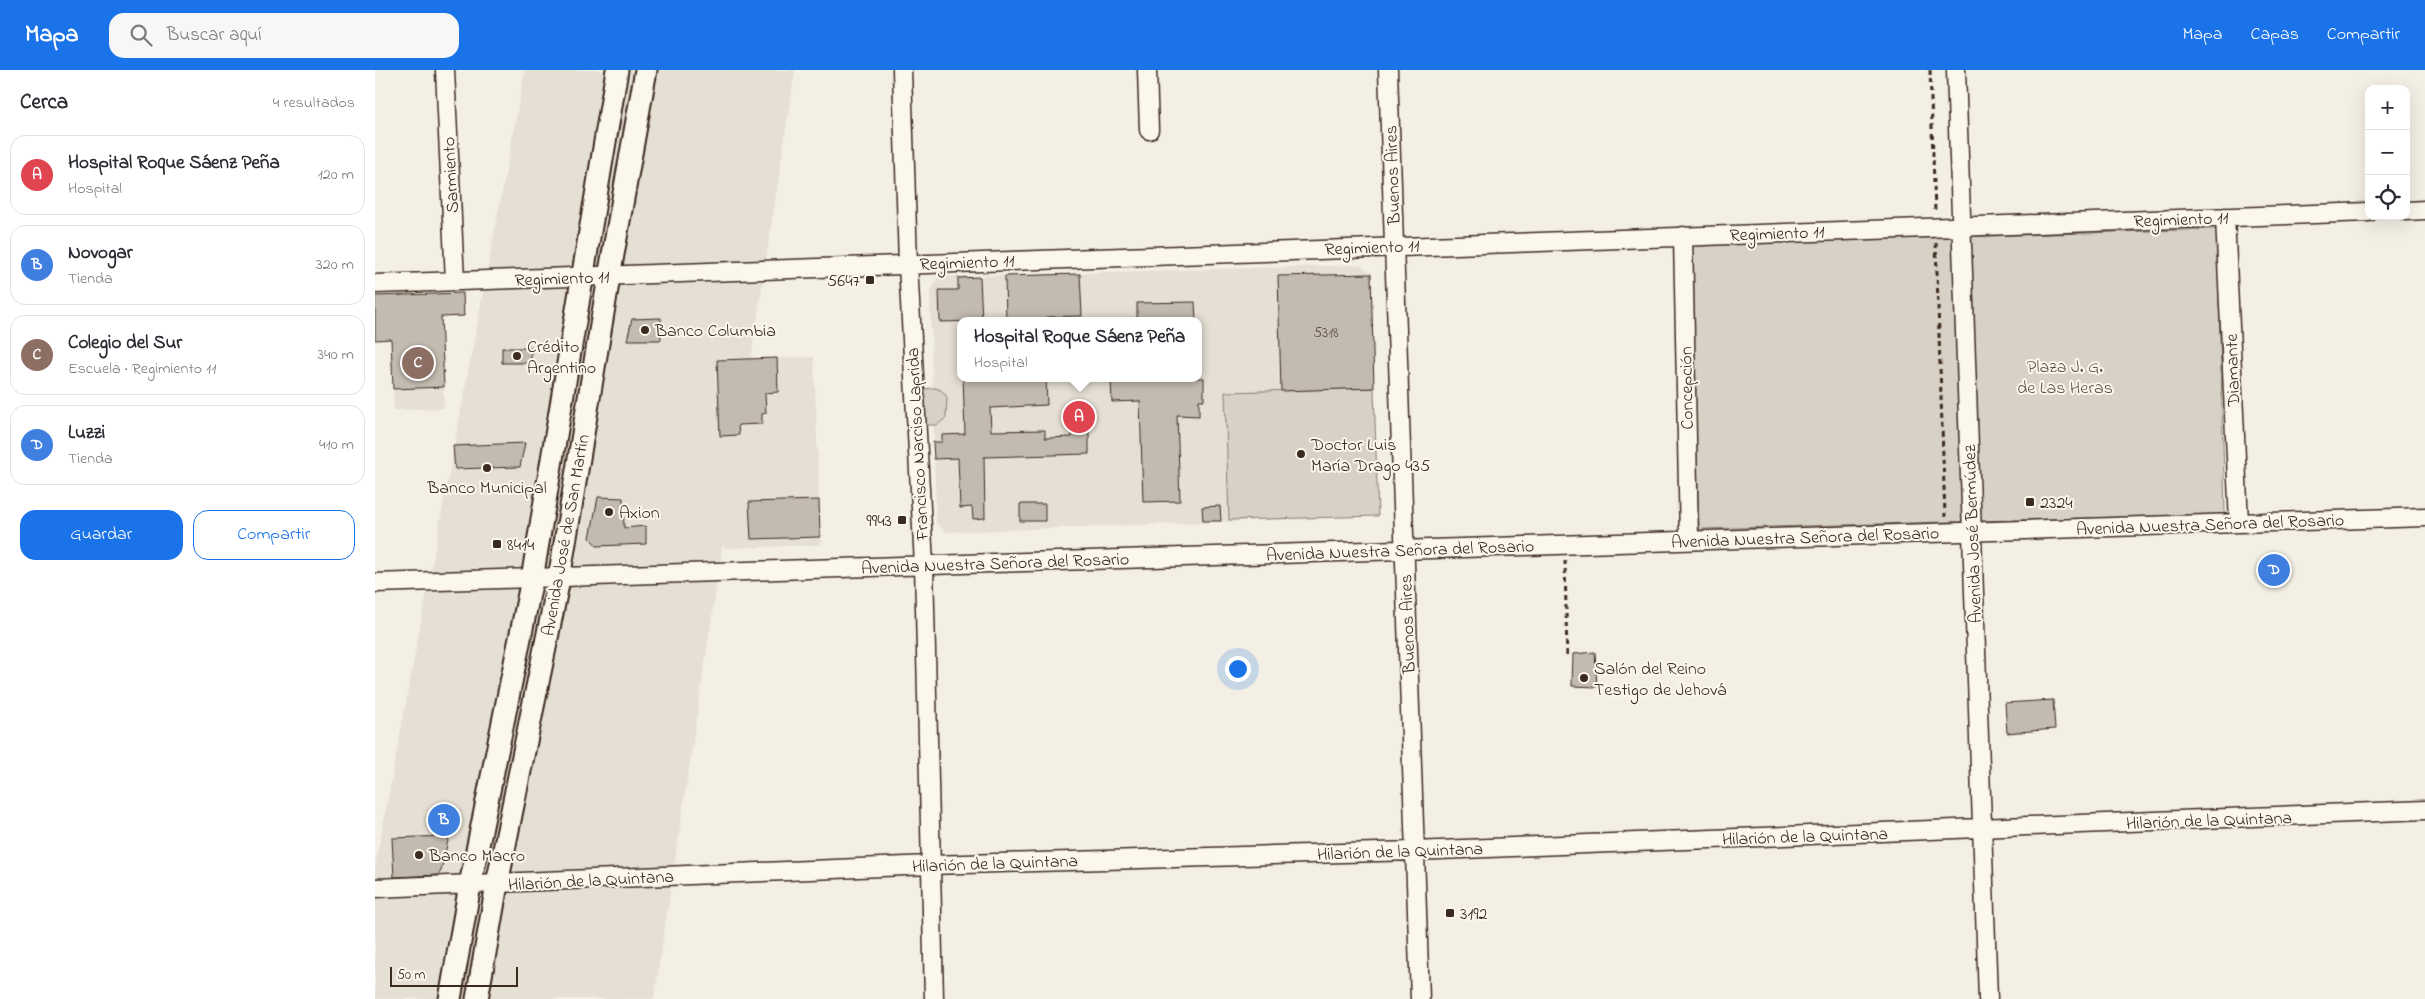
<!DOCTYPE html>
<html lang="es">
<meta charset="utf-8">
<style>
:root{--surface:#fff;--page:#f7f7f7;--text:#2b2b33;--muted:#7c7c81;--line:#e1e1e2;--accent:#1a73e8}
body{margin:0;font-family:"Indie Flower",sans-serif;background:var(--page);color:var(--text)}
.controls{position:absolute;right:15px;top:15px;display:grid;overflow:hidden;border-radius:10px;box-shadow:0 5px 20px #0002}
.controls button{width:45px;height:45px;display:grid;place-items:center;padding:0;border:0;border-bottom:1px solid var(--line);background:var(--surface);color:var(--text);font:25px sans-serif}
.scale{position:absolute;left:15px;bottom:12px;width:128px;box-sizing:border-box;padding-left:5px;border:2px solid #3b2a1e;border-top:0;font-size:14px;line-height:18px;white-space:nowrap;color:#3b2a1e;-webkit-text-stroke:4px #fbf7ec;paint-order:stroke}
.you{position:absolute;left:862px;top:598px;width:18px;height:18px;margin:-12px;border:4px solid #fff;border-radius:50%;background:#1a73e8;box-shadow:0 0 0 8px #1a73e833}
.badge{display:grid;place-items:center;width:32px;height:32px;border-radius:50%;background:var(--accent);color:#fff;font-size:16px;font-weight:700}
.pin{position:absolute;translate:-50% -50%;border:2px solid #fff;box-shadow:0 1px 5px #0006}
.popup{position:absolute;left:582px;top:247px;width:245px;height:65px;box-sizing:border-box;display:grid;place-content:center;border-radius:10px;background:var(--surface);filter:drop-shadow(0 1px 4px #0005);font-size:16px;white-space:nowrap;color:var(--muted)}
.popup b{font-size:19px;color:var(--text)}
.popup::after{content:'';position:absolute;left:50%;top:100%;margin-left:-10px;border:10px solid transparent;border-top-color:var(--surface)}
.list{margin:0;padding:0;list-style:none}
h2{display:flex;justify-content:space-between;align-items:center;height:65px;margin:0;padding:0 20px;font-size:21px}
h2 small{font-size:16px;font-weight:400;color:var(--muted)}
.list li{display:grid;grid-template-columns:32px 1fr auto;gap:15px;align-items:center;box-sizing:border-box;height:80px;margin:0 10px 10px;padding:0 10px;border:1px solid var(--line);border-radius:15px}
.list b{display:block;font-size:19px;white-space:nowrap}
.list p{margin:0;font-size:16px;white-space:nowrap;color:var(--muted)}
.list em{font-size:16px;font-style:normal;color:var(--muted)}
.actions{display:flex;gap:10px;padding:15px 20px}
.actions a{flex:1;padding:11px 0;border:1px solid var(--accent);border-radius:15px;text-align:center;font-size:18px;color:var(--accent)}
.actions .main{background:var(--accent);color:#fff}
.icon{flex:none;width:28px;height:28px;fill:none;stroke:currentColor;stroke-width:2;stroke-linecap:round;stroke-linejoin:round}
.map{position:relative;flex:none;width:2050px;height:929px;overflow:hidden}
header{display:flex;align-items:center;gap:30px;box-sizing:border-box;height:70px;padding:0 25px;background:var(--accent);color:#fff}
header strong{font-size:24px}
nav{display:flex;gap:28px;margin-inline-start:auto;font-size:18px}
.search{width:350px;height:45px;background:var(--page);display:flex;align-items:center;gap:12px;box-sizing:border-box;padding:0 18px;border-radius:15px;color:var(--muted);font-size:19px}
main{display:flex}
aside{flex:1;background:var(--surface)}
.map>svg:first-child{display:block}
.built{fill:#e5dfd4;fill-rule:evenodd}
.green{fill:#d8d1c6;stroke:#8a7e72}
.building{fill:#c3bbb0;stroke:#3b2a1e}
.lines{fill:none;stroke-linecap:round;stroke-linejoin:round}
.minor-casing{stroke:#3b2a1e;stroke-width:21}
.major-casing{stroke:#3b2a1e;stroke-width:25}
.path{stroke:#3b2a1e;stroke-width:3;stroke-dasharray:5 4;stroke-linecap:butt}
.minor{stroke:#fbf7ec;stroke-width:18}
.major{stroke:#fbf7ec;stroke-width:21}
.poi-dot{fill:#3b2a1e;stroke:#fbf7ec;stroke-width:2}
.labels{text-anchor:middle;stroke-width:4;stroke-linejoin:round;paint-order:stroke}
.number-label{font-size:15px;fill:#5d4e42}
.street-label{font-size:18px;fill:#3b2a1e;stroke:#fbf7ec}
.poi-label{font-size:18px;fill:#3b2a1e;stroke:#fbf7ec;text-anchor:start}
.park-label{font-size:18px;fill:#625448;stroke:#fbf7ec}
</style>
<header>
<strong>Mapa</strong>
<div class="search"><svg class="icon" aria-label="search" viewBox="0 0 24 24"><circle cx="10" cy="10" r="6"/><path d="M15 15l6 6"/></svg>Buscar aquí</div>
<nav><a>Mapa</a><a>Capas</a><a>Compartir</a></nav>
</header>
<main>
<aside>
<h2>Cerca<small>4 resultados</small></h2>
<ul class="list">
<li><span class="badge" style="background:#e0444e">A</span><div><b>Hospital Roque Sáenz Peña</b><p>Hospital</p></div><em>120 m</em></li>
<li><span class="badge" style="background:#3f7fe0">B</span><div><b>Novogar</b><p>Tienda</p></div><em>320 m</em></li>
<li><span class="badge" style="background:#8d6e63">C</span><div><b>Colegio del Sur</b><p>Escuela · Regimiento 11</p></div><em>340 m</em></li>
<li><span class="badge" style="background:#3f7fe0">D</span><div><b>Luzzi</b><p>Tienda</p></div><em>410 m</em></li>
</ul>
<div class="actions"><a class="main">Guardar</a><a>Compartir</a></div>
</aside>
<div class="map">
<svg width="2050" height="929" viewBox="0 0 2050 929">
<rect width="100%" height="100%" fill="#f3efe4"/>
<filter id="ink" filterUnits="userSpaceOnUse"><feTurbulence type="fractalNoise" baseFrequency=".02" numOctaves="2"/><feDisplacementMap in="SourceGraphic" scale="10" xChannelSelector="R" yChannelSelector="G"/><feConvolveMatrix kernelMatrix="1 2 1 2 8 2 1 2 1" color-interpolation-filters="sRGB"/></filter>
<g filter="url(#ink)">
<path class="built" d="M150 0H420L376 289 439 287 446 475 349 478 348 473 279 929H0V797Z
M986 195 996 204 1003 446 572 462 561 453 555 224 563 207ZM585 251H823V308H585Z
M65 224 69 338 19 340 16 269 0 270V226Z"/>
<path class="green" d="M1842 159 1850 444 1324 459 1316 175Z
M560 318 566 320 572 327 571 348 562 355H546L545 319Z
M999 318 1003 446 854 450 850 322Z"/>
<path class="building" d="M705 204 707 246 671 247 672 251H631L630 206Z
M996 204 999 318 906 321 903 206Z
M605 207 607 251 565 252 564 220H583V208Z
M88 223 89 246 66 247 69 317 18 319 16 269 0 270V226Z
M820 232 821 251H762V233Z
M286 248V270H252L257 249Z
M127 278H156V293H127Z
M402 288 403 322 390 323 391 343 387 344V354L363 355 364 365 345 366 342 290Z
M588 308H671L672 335 615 338 616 361 670 360V368L697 367V359H714V384L609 387 610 448 598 449 597 437 585 438 583 388 559 389 558 372H567V365L590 364Z
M738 308H829V330H824V346L802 345 805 431 768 432 765 331 737 332 736 310Z
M150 373 145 397 80 399 78 376Z
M223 427 248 428 249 458 271 456V474L222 476 215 468Z
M444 430 445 467 376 469 374 432Z
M645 434H670V451H645Z
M845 436 846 451H828L827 437Z
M1220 582 1222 617 1197 616 1198 584Z
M1678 630 1680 659 1632 663 1630 633Z
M74 766 66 801 63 805 19 807 17 768Z"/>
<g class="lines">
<defs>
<path id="minor" d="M70 0 80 211
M527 0 533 194 549 495 559 929
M772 0 774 60
M1013 0 1045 929
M1581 0 1613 929
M2031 141 2050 140
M1850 147 1864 453
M1308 166 1314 470
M0 214 1994 142
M0 513 2050 447
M0 818 555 795 1039 781 2050 740"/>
<path id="major" d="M75 929 95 815 157 509 242 0
M102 929 122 814 184 509 234 207 271 0"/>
</defs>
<use href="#minor" class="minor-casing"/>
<use href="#major" class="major-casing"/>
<path class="path" d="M1555 0 1560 142
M1561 173 1570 447
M1190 490 1192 588"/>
<use href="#minor" class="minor"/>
<use href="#major" class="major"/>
</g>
</g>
<g class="poi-dot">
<rect x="490" y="205" width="10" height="10" rx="2.5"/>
<circle cx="270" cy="260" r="5"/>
<circle cx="142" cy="286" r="5"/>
<circle cx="926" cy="384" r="5"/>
<circle cx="112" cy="398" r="5"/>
<rect x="1650" y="427" width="10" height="10" rx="2.5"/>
<circle cx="234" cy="442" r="5"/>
<rect x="522" y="445" width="10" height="10" rx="2.5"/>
<rect x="117" y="469" width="10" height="10" rx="2.5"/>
<circle cx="1209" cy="608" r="5"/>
<circle cx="44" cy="785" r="5"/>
<rect x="1070" y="838" width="10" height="10" rx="2.5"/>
</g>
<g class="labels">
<g class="number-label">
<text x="951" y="267">5318</text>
</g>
<g class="street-label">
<text transform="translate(75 105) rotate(-93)" y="6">Sarmiento</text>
<text transform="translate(1017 105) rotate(-92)" y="6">Buenos Aires</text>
<text transform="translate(1806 149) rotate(-2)" y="6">Regimiento 11</text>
<text transform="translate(1402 163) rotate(-2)" y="6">Regimiento 11</text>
<text transform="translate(997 177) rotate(-2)" y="6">Regimiento 11</text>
<text transform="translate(592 192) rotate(-2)" y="6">Regimiento 11</text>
<text transform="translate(187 208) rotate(-2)" y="6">Regimiento 11</text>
<text transform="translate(1857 300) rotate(-92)" y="6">Diamante</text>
<text transform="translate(1311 318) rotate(-91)" y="6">Concepción</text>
<text transform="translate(542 374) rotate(-93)" y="6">Francisco Narciso Laprida</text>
<text transform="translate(1835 454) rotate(-2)" y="6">Avenida Nuestra Señora del Rosario</text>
<text transform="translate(1597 464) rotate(-92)" y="6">Avenida José Bermúdez</text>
<text transform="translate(190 465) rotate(-80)" y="6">Avenida José de San Martín</text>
<text transform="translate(1430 467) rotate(-2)" y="6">Avenida Nuestra Señora del Rosario</text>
<text transform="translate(1025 480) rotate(-2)" y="6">Avenida Nuestra Señora del Rosario</text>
<text transform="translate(620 493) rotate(-2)" y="6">Avenida Nuestra Señora del Rosario</text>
<text transform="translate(1032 554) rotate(-92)" y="6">Buenos Aires</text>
<text transform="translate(1834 750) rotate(-2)" y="6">Hilarión de la Quintana</text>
<text transform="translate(1430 766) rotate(-2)" y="6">Hilarión de la Quintana</text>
<text transform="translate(1025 781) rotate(-2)" y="6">Hilarión de la Quintana</text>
<text transform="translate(620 793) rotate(-2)" y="6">Hilarión de la Quintana</text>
<text transform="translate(216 810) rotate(-3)" y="6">Hilarión de la Quintana</text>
</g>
<g class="poi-label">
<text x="485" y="216" text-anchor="end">5647</text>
<text x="280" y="266">Banco Columbia</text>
<text x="152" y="282">Crédito<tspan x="152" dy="21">Argentino</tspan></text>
<text x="936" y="380">Doctor Luis<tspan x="936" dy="21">María Drago 435</tspan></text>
<text x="112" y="423" text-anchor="middle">Banco Municipal</text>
<text x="1665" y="438">2324</text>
<text x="244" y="448">Axion</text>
<text x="517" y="456" text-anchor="end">9943</text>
<text x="132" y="480">8414</text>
<text x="1219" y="604">Salón del Reino<tspan x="1219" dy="21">Testigo de Jehová</tspan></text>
<text x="54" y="791">Banco Macro</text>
<text x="1085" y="849">3192</text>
</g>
<g class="park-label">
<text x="1690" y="302">Plaza J. G.<tspan x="1690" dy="21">de Las Heras</tspan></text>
</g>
</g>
</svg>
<div class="controls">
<button>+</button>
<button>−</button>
<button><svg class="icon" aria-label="locate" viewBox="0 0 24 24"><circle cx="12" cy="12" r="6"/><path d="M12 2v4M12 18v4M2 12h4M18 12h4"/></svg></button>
</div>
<div class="scale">50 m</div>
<div class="you"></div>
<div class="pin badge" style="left:704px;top:347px;background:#e0444e">A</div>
<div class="popup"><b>Hospital Roque Sáenz Peña</b>Hospital</div>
<div class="pin badge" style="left:69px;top:750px;background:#3f7fe0">B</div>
<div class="pin badge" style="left:43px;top:293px;background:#8d6e63">C</div>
<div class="pin badge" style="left:1899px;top:500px;background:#3f7fe0">D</div>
</div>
</main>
